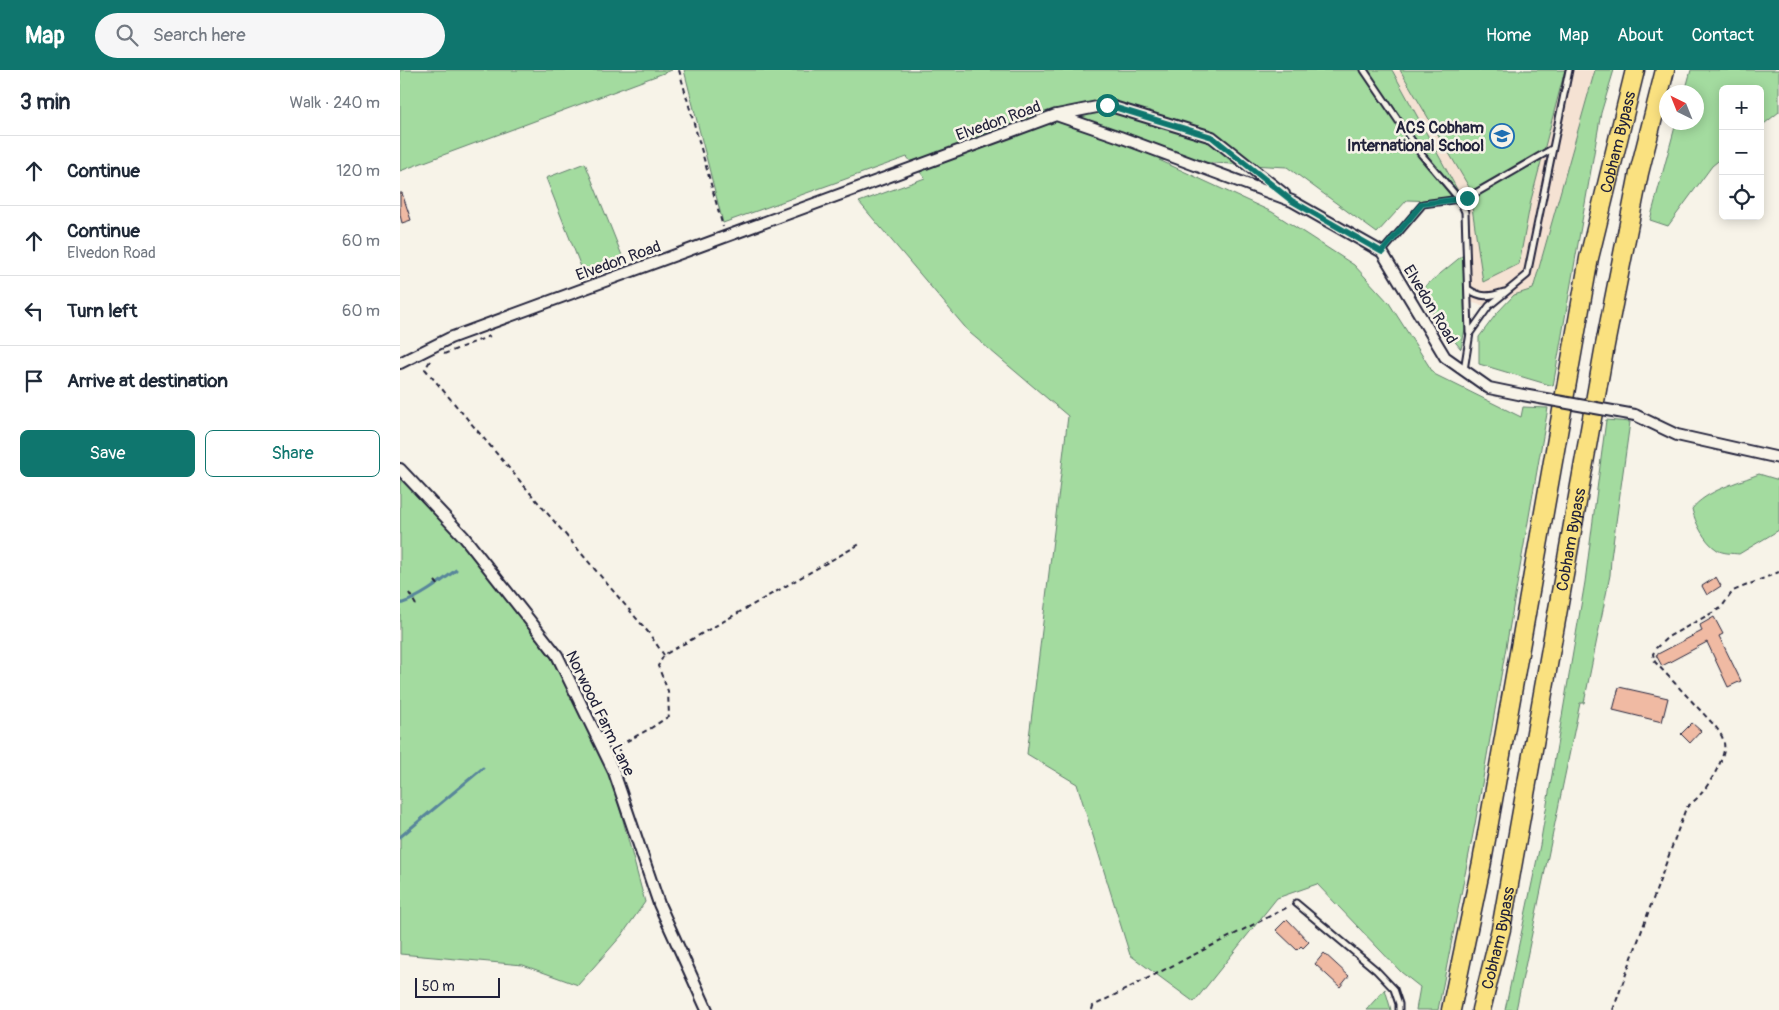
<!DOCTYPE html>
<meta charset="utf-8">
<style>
:root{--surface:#fff;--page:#f6f6f7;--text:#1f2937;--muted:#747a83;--line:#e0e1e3;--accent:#0f766e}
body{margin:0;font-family:Pangolin,sans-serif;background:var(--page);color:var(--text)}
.controls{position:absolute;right:15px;top:15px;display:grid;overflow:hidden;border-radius:8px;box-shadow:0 2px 12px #0003}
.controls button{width:45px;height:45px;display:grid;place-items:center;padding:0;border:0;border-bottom:1px solid var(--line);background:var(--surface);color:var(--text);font:25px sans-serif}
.compass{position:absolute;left:1259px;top:15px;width:45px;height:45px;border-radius:50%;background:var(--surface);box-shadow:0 2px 12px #0003;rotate:317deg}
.scale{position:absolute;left:15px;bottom:12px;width:85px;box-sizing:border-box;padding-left:5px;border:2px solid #22223b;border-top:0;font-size:14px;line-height:18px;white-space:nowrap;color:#22223b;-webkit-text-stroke:4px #f7f3e8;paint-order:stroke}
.stop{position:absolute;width:15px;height:15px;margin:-11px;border:4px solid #0f766e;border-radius:50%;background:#fff}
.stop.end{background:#0f766e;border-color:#fff;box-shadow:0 1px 5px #0008}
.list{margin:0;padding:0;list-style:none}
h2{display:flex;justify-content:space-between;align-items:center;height:65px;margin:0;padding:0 20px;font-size:21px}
h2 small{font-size:16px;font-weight:400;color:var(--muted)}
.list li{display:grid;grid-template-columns:32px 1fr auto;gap:15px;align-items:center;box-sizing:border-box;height:70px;padding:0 20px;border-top:1px solid var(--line)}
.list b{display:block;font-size:19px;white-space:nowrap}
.list p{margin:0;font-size:16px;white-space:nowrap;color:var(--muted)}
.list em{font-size:16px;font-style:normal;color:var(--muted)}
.actions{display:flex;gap:10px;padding:15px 20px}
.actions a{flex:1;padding:11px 0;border:1px solid var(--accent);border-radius:8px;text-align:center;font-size:18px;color:var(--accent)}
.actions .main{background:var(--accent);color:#fff}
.icon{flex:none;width:28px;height:28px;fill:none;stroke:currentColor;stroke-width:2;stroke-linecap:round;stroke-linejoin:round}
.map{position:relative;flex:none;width:1379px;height:940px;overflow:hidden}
header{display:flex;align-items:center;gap:30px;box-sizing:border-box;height:70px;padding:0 25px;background:var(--accent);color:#fff}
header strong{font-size:24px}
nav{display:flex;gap:28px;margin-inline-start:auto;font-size:18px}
.search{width:350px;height:45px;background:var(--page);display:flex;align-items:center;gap:12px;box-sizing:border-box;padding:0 18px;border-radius:28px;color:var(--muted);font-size:19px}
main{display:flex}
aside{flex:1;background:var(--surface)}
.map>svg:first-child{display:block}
.built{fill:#f5e2d3}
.green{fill:#a3db9f;stroke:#627e6d}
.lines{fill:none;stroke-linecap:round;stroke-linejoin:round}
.stream{stroke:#58869b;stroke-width:3}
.building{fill:#f0baa3;stroke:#22223b}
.lane-casing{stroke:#22223b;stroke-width:9}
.street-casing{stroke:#22223b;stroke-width:14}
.highway-casing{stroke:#22223b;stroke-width:21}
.path{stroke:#22223b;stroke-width:2;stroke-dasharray:5 4;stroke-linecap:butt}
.lane{stroke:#f7f3e8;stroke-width:5}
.street{stroke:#f7f3e8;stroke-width:10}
.highway{stroke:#fae180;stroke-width:18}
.street-bridge-casing{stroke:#22223b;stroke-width:14;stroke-linecap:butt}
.street-bridge{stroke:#f7f3e8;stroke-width:10}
.route{stroke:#0f766e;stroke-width:6}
.labels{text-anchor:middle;stroke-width:5;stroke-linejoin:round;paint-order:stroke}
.street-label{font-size:16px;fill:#22223b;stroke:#f7f3e8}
.poi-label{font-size:16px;font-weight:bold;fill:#22223b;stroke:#f7f3e8;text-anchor:end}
</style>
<header>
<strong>Map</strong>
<div class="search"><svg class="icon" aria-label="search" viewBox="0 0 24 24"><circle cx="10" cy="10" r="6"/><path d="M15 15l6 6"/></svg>Search here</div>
<nav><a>Home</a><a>Map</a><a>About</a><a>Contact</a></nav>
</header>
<main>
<aside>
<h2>3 min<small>Walk · 240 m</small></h2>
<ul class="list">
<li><svg class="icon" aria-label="ahead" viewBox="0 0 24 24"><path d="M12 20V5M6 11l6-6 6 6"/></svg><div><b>Continue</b></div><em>120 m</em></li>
<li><svg class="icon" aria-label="ahead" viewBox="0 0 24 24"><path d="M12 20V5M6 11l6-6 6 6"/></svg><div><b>Continue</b><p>Elvedon Road</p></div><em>60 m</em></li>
<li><svg class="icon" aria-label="left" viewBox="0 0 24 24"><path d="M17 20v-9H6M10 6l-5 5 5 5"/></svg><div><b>Turn left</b></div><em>60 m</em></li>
<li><svg class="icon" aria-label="arrive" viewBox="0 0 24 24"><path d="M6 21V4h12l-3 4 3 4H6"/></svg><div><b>Arrive at destination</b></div></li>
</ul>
<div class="actions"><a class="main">Save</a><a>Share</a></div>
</aside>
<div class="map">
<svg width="1379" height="940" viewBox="0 0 1379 940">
<rect width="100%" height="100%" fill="#f7f3e8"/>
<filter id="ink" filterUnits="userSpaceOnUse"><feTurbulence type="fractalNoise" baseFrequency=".02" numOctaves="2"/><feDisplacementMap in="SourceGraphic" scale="10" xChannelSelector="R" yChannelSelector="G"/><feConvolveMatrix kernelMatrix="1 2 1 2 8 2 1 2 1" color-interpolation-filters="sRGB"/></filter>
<g filter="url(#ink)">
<path class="built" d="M992 0H1195L1133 219 1085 236 1065 231 1063 185 1064 132Z"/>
<path class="green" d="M0 0H272L0 101Z
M284 0H992L1064 132 1007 130 977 163 887 97 759 90 872 142 954 195 989 233 1034 304 1121 347 1123 337 1148 338 1075 754 1038 940H1016L1020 917 1001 902 917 814 877 828 794 932 730 885 677 714 627 684 668 346 570 263 459 132 525 108 507 87 323 153Z
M1000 0H1165L1131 130 1119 194 1083 212 1069 117Z
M1195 0H1214L1201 43 1153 316 1079 294V267L1097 243 1114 225 1133 219Z
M1291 0H1379V42L1360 57V19H1323V87L1312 96 1268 156 1250 150 1276 53 1296 52V22H1285Z
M185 93 223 188 183 202 146 108Z
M1063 185 1065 259 1061 279 1039 252 1018 222Z
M1206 350 1230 352 1211 488 1210 505 1184 633H1180L1116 940H1105L1140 775 1185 512Z
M1359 404 1379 410V460L1339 484C1332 483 1322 484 1316 479 1304 471 1295 452 1292 439 1305 421 1339 412 1359 404Z
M0 409 64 475 151 588 210 702 245 832 222 865 178 915 123 895 0 884Z
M985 919 991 940H966Z"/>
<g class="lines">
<path class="stream" d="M0 534C21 527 39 513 56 500
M0 767 83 698"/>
</g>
<path class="building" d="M0 123H2L11 150 2 153 0 145Z
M1316 507 1321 516 1307 525 1302 516Z
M1314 547 1323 564 1319 566 1341 611 1328 617 1307 572 1262 596 1256 585 1302 561 1300 555Z
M1219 617 1268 628 1262 652 1213 640Z
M1292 653 1301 661 1290 673 1281 664Z
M887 849 909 872 903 878 901 876 897 880 876 860Z
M924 883 949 906 940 917 915 894Z"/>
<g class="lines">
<defs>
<path id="lane" d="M964 0 1021 84 1060 130 1065 142 1069 263
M982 182 1023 134 1067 128 1152 79
M1068 219C1081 228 1089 227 1104 222
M1064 300 1070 263 1089 236 1127 205 1169 0
M896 833 976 900 994 919 999 934V940"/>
<path id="street" d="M657 45 707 35 812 67 884 124
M0 293 50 268 656 45 720 67 892 131 982 182 1045 287 1089 318 1123 325
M1235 345 1277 365 1379 388
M0 399 64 467 157 585 214 702 259 834 307 940"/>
<g id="highway">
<path id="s1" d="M1051 940 1082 792 1189 188 1235 0"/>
<path id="s2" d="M1081 940 1101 859 1205 275 1239 103 1265 0"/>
</g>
</defs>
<use href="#lane" class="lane-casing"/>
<use href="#street" class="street-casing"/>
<use href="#highway" class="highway-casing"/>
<path class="path" d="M279 0 323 157
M44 284 90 266
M30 291 25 299 248 562 264 585
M35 511 40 517
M9 523 16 535
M222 693 218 676 251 658 269 646 268 621 258 596 264 585 460 474
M692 940 693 936 890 836
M1213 940 1286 738C1290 734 1296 730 1300 725 1309 715 1327 686 1324 673 1323 667 1319 661 1315 656L1255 592 1253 584 1256 578 1268 567 1321 538 1333 521 1379 502"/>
<use href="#lane" class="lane"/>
<use href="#street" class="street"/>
<use href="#highway" class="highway"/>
<defs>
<path id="street-bridge" d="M1123 325 1235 345"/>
</defs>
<use href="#street-bridge" class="street-bridge-casing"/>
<use href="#street-bridge" class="street-bridge"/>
</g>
</g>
<g class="lines" filter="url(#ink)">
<path class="route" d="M707 35 812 67 892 131 982 182 1022 134 1067 128"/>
</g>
<defs>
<symbol id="school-ring" viewBox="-11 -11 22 22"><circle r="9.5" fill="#f7f3e8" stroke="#1f6fb2" stroke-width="1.5"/><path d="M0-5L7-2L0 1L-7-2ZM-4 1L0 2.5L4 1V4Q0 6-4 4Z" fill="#1f6fb2"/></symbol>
</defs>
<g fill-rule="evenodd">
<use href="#school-ring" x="1088" y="52" width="28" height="28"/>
</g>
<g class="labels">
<g class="street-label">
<text transform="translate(598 50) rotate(-20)" y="6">Elvedon Road</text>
<text dy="6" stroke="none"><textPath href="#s1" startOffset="884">Cobham Bypass</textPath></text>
<text transform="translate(218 190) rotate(-20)" y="6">Elvedon Road</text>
<text transform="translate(1031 234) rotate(59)" y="6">Elvedon Road</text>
<text dy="6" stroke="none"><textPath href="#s2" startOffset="479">Cobham Bypass</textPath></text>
<text transform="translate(201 643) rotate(64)" y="6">Norwood Farm Lane</text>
<text dy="6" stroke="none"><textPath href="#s2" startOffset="74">Cobham Bypass</textPath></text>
</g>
<g class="poi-label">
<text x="1084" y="63">ACS Cobham<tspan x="1084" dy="18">International School</tspan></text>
</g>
</g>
</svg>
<div class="controls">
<button>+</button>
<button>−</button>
<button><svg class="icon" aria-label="locate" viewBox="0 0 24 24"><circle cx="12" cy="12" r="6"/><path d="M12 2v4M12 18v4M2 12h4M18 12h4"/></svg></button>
</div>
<svg class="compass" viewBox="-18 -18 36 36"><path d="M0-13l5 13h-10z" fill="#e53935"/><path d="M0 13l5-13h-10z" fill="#747a83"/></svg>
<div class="scale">50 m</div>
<div class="stop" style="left:707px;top:35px"></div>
<div class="stop end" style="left:1067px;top:128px"></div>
</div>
</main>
